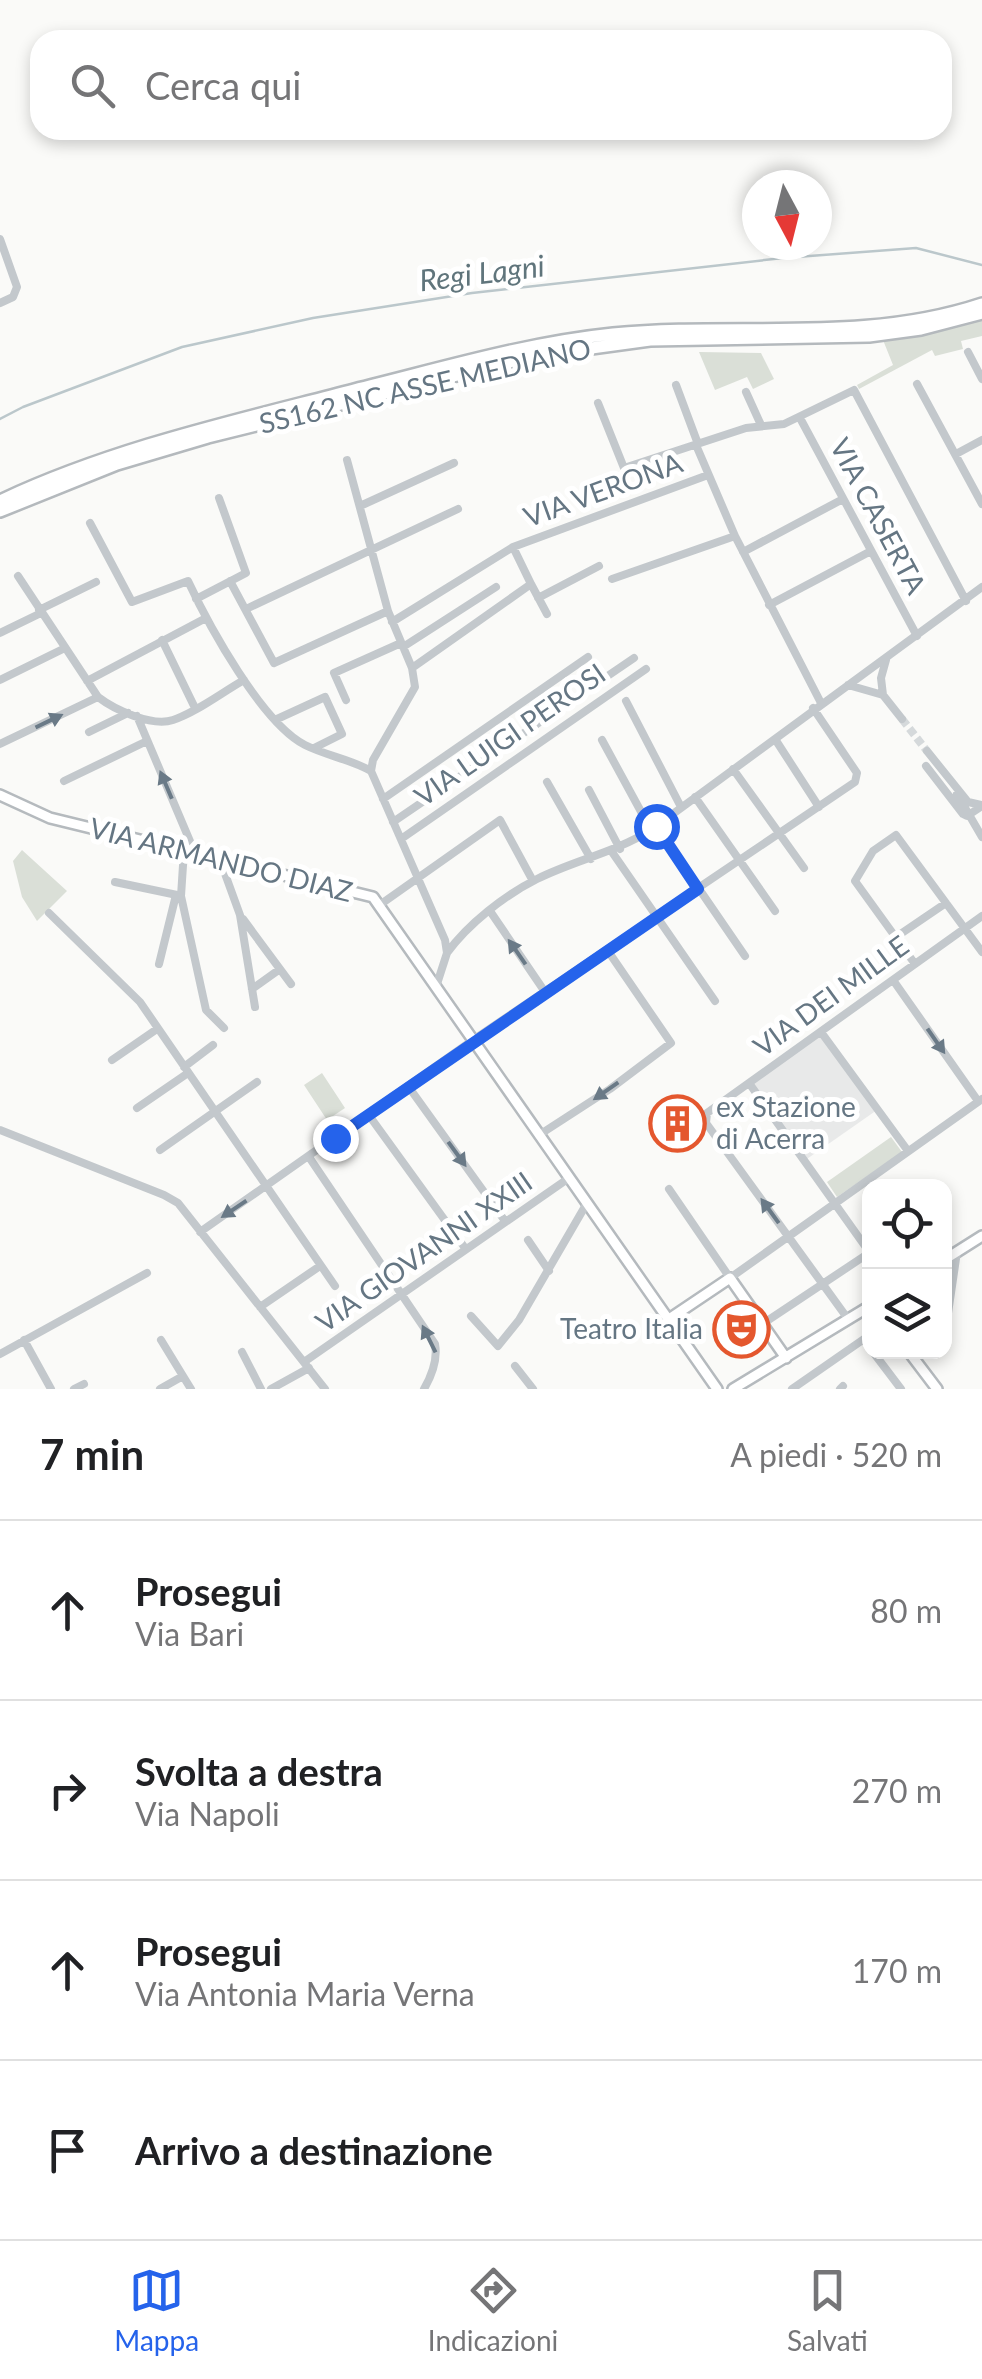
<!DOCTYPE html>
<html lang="it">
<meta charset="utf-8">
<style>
:root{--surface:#fff;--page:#f2f2f2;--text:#202124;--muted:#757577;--line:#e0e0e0;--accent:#2563eb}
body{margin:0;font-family:Lato,sans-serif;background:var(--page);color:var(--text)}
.controls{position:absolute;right:30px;bottom:30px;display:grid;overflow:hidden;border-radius:20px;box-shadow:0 5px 15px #0003}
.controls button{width:90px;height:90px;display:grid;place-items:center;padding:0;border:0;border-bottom:2px solid var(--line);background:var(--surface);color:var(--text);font:50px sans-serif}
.compass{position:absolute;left:742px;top:170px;width:90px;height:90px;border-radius:50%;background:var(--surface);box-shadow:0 5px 15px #0003;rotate:173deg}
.stop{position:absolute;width:30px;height:30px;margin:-22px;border:8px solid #2563eb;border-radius:50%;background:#fff}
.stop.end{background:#2563eb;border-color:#fff;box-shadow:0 2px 10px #0008}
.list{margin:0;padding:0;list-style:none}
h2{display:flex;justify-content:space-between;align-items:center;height:130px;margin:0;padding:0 40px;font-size:42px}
h2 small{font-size:32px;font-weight:400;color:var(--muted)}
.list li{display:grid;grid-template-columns:65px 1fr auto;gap:30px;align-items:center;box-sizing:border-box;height:180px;padding:0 40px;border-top:2px solid var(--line)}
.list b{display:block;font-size:38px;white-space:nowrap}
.list p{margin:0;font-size:32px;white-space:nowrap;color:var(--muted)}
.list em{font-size:32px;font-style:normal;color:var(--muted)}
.icon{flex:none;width:55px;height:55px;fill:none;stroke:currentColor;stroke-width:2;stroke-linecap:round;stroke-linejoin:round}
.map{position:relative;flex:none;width:982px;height:1389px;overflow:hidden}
.search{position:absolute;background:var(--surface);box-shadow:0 5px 15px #0003;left:30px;right:30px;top:30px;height:110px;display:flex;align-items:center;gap:25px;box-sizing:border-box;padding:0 35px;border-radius:30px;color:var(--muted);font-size:38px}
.sheet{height:850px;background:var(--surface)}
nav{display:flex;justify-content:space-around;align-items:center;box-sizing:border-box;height:140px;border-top:2px solid var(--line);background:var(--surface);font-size:28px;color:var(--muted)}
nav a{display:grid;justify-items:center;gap:5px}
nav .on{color:var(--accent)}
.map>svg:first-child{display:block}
.built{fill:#e8e9e9}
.green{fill:#dadfd7}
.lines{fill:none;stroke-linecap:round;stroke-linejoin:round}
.stream{stroke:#bbc7cb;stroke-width:2.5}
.minor-tunnel{stroke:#d5d9db;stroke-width:8;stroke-dasharray:8 4;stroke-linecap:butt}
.major-casing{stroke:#b5babe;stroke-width:14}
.highway-casing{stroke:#b4b9bd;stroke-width:16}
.minor{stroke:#c3c8cc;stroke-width:8}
.major{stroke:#fff;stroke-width:9}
.highway{stroke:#fff;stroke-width:11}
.oneway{fill:#6a7a87}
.route{stroke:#2563eb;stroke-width:12}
.labels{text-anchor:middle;stroke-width:10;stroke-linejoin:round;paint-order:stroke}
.street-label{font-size:28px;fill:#657683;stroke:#fff}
.poi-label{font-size:28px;fill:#657683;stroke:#fff;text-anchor:start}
.water-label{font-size:30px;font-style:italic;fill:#60757c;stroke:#fff}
</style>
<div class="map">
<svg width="982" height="1389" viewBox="0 0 982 1389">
<rect width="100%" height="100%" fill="#fafaf8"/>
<path class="built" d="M821 1032 877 1110 804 1161 749 1083Z"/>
<path class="green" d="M982 319V336L961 341 963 349 935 356 932 350 859 389 857 385 893 365 883 340Z
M699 352 761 353 774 379 753 389 747 377 715 390Z
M22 850 67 891 37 921 22 897 13 861Z
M322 1073 345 1108 327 1120 304 1085Z
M891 1137 902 1152 837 1197 827 1182Z"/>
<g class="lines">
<path class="stream" d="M0 419 23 407 182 347 313 318 472 293 783 258 916 248 982 265"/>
<path class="minor-tunnel" d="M902 719 927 751"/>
<defs>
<path id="major" d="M0 795 50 818 373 897 717 1389
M944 1260 982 1236
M669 1319 730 1278 786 1358
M909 1352 937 1389
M733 1389 870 1306"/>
<path id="highway" d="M0 501C112 448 235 421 354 390 440 369 525 343 613 334 737 322 862 344 982 304
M0 511 117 464 208 437 533 356 650 340 869 336 921 329 982 313"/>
</defs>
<use href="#major" class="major-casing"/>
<use href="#highway" class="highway-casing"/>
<path class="minor" d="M0 239 17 287 13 297 0 303
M968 352 982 379
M917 384 982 504
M676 385 698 444
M746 392 761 425
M598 403 624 468 746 428 784 424 854 390 966 601
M800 418 917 636
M696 445 735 536 821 703
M956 454 982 440
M347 460 388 611 412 668 415 687 373 760 371 771 445 940 447 953 436 987
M360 506 454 463
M90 523 132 602 188 581C209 626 262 723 305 745 327 756 350 759 371 771
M743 552 843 499
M18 576 98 697C115 710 152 727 173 720 197 712 221 693 244 680
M612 579 735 536
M230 581 274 663 388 611
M531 584 547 614
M538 598 599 566
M196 599 246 573 219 498
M769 605 871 551
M246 609 458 509
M39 610 96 582
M392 622 513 547
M0 633 41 613
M162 640 195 708
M403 647 496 587
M412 668 531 584 513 547 708 475
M0 680 65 648
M87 681 206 618
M848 685 883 695 902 719
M883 695 881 678 886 660
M346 700 334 673 401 643
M626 701 681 807
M137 716 195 853
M277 719 325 697 342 734 314 748
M89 732 128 713
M775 739 819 807
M602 740 651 830
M0 744 98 697
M927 751 968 802 982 805
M926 766 963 814 967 816 982 806
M733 769 804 868
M64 781 147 741
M547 782 591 859
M589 790 620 849
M957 794 982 837
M695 797 775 911
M383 799 588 657
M393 822 634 658
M656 826 745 956
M401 839 646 669
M184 850 181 896 206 1010 224 1028
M612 852 715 1001
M220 860 240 915 255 1007
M115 882 177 895
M381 904 500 820 533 881
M490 911 545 992
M49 913 140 1002 335 1286
M243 919 291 984
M896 937 946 903
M447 953C468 924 505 895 537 879 575 860 614 853 651 830L982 587
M159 964 176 895
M915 964 855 881 873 851 896 835 982 952
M893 980 978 1101
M252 989 280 969
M821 1032 908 1151
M112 1060 157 1029
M184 1067 213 1045
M749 1083 870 1253
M408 1086 505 1221
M137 1108 188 1073
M368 1114 465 1248
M0 1130 164 1195 178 1203 325 1389
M539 1135 610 1089 671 1043 608 951
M160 1150 257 1082
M309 1157 435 1344C438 1360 432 1375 424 1389
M669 1189 730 1278 982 1099
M200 1232 473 1040 855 782 857 773 813 708
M528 1240 549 1271
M260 1307 320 1266
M471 1316 498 1346 519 1320 587 1203
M848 1319 706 1123 707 1113 982 916
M944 1322 947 1320 957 1252
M764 1323 869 1253
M24 1340 51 1389
M161 1340 183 1376
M242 1352 261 1389
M873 1352 901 1389
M0 1354 147 1273
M304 1362 569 1178
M515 1366 533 1389
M74 1389 84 1384
M160 1389 183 1376 191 1389
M271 1389 309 1368
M792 1389 864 1339 870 1346
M840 1389 843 1386"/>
<use href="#major" class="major"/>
<use href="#highway" class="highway"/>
</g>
<defs><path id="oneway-solid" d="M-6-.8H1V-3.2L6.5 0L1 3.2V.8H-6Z" transform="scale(2.5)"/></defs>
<g class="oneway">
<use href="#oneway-solid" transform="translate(49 721) rotate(-26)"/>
<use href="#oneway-solid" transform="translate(166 785) rotate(-113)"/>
<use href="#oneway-solid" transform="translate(517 952) rotate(-125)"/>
<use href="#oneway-solid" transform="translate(936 1041) rotate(55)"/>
<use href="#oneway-solid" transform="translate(606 1091) rotate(145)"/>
<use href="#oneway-solid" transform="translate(457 1154) rotate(54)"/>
<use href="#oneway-solid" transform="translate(234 1209) rotate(146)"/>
<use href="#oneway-solid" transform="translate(770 1211) rotate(-126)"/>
<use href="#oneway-solid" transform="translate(429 1339) rotate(-116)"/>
</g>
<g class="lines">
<path class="route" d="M335 1138 698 889 656 826"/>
</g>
<defs>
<symbol id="building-ring" viewBox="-11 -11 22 22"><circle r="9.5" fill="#fff" stroke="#e4572e" stroke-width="1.5"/><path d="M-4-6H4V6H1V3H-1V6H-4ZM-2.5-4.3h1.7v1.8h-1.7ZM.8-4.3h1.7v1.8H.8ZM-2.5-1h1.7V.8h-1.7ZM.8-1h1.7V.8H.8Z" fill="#e4572e"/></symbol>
<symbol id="theatre-ring" viewBox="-11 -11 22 22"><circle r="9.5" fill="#fff" stroke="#e4572e" stroke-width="1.5"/><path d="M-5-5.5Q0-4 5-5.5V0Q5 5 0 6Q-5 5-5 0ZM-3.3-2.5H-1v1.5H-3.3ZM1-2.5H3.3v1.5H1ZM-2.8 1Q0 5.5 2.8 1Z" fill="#e4572e"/></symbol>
</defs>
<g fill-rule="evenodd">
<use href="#building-ring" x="646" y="1092" width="63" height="63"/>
<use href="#theatre-ring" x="710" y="1298" width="63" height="63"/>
</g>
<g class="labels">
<g class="street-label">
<text transform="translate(425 386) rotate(-13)" y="10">SS162 NC ASSE MEDIANO</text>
<text transform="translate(603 490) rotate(-20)" y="10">VIA VERONA</text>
<text transform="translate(878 516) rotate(62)" y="10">VIA CASERTA</text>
<text transform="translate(510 735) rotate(-35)" y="10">VIA LUIGI PEROSI</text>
<text transform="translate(221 860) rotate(14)" y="10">VIA ARMANDO DIAZ</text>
<text transform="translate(831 996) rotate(-36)" y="10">VIA DEI MILLE</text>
<text transform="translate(424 1252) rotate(-35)" y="10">VIA GIOVANNI XXIII</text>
</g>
<g class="poi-label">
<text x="716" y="1117">ex Stazione<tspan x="716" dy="32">di Acerra</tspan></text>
<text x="703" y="1339" text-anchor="end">Teatro Italia</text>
</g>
<g class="water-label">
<text transform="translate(482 274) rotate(-7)" y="10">Regi Lagni</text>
</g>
</g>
</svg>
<div class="controls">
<button><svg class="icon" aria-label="locate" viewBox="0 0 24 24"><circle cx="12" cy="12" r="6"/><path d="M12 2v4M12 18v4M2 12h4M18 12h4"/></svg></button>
<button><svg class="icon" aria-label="layers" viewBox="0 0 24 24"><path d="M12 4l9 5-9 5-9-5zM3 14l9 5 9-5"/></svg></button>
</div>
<svg class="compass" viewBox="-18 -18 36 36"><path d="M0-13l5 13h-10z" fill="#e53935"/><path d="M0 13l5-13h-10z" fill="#757577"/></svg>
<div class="stop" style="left:656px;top:826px"></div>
<div class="stop end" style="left:335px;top:1138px"></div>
<div class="search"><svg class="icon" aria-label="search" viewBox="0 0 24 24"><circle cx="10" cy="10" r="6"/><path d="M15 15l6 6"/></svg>Cerca qui</div>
</div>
<section class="sheet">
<h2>7 min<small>A piedi · 520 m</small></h2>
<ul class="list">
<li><svg class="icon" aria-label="ahead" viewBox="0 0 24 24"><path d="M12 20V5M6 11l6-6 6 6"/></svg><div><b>Prosegui</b><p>Via Bari</p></div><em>80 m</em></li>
<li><svg class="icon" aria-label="right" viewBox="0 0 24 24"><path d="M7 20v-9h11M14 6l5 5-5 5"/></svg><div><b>Svolta a destra</b><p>Via Napoli</p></div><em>270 m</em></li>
<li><svg class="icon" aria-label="ahead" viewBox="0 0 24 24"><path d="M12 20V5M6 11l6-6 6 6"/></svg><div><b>Prosegui</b><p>Via Antonia Maria Verna</p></div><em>170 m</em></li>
<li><svg class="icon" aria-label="arrive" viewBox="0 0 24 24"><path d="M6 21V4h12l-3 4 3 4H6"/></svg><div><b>Arrivo a destinazione</b></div></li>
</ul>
</section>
<nav>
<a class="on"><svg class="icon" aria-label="map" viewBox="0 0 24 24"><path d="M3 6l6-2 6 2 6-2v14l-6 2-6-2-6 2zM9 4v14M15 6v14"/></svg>Mappa</a>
<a><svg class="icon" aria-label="directions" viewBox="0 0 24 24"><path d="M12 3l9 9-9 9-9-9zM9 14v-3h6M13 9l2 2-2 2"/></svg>Indicazioni</a>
<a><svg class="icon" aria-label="saved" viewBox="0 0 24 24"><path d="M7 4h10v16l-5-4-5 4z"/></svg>Salvati</a>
</nav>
